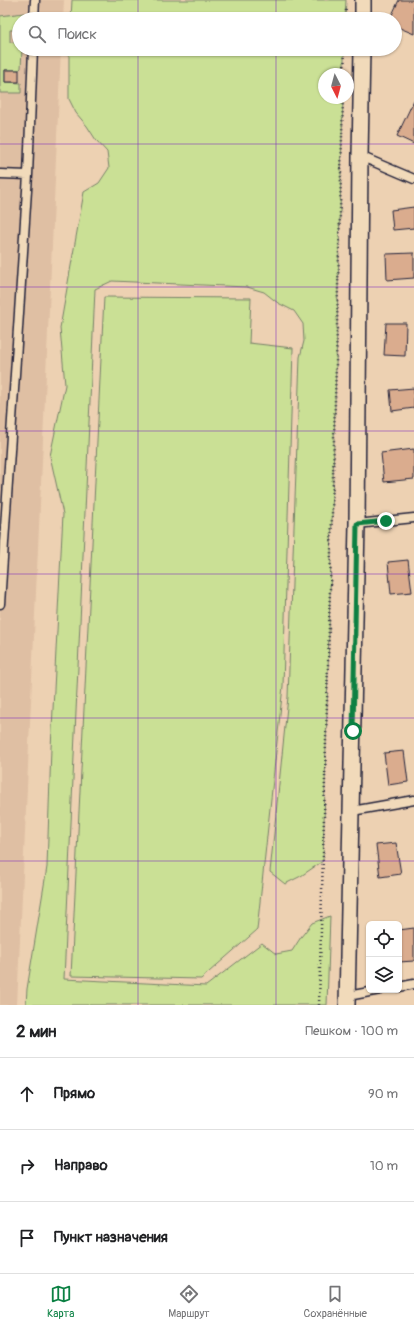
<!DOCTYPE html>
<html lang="ru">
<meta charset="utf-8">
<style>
:root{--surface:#fff;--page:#f2f2f2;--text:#202124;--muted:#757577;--line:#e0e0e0;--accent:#0b8043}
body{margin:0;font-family:Pangolin,sans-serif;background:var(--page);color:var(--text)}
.controls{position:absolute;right:12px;bottom:12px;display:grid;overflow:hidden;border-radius:6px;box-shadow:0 1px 3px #0004}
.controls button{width:36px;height:36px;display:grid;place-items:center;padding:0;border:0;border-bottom:1px solid var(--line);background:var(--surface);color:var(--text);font:20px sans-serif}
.compass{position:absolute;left:318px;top:68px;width:36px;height:36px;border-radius:50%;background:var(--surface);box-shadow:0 1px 3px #0004;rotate:174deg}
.stop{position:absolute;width:12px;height:12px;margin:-9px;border:3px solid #0b8043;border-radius:50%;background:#fff}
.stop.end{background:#0b8043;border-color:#fff;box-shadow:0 1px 4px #0008}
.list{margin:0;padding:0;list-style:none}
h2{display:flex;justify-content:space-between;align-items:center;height:52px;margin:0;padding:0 16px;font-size:17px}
h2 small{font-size:13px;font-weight:400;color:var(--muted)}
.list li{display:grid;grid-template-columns:26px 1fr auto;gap:12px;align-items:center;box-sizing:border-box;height:72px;padding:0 16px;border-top:1px solid var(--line)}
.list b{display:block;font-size:15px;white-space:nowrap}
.list em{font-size:13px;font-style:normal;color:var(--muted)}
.icon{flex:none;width:22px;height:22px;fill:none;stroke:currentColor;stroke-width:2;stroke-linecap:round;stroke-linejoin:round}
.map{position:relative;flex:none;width:414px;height:1005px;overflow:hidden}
.search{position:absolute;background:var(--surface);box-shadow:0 1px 3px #0004;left:12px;right:12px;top:12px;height:44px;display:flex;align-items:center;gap:10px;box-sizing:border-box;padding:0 14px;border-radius:22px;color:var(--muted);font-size:15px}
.sheet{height:268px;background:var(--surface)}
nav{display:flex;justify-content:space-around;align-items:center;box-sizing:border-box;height:56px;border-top:1px solid var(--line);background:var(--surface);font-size:11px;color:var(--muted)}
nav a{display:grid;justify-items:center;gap:2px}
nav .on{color:var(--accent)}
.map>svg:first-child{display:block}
.built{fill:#dfbfa3}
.green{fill:#cae095;stroke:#768168}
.building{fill:#daac8e;stroke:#22223b}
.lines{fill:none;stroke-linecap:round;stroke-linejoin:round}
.lane-casing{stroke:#22223b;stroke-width:11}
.street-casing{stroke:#22223b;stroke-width:18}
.path{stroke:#22223b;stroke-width:2.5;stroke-dasharray:1 3;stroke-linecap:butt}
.lane{stroke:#f1daba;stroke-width:8}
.street{stroke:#f1daba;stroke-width:15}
.route{stroke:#0b8043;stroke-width:5}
.grid{fill:none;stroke:#7b2cbf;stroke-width:1;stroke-opacity:0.55}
</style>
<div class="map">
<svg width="414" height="1005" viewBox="0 0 414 1005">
<rect width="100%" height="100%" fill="#edd1b2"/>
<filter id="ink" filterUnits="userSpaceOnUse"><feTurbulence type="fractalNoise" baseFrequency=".025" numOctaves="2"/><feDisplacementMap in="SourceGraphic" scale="8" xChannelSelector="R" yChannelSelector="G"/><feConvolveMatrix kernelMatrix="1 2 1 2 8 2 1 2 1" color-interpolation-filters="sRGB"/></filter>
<g filter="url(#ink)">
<path class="built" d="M0 0H64L63 19H19V49H61L17 1005H0Z"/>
<path class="green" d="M72 0H346L345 19H71Z
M24 13V19H19V30H10V42L19 43V49H22L21 68 19 70H5V82L21 83V93H0V16Z
M69 49H344V74H324V98H343L323 861 301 876 285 884 270 872 288 697 300 357 304 341 303 324 294 311 278 303 264 292 247 287 112 281 95 289 64 979 206 986 262 943 276 954 292 951 301 937 312 923 330 916 327 1005H26L27 989 47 867 51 748 63 514 50 456 65 385 60 328 84 192 99 183 109 168 107 152 96 140 87 126 76 113 69 99Z
M104 297 251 298 249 343 293 348 283 686 257 930 201 979 71 976Z"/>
<path class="building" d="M399 0H414V34L395 26V19H390Z
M5 70H19V82H5Z
M414 100V144L397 136Z
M414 207V228L393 230 391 210Z
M414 253V278L387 280 386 254Z
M386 323H406L405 356 384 355Z
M414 388V408L392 411 390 390Z
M414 449V479L384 482 381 453Z
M408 560 412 592 391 594 388 562Z
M404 751 408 782 388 785 384 753Z
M396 843 401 874 380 877 376 845Z
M414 928V961L399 962V930Z"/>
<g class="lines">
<defs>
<path id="lane" d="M34 19 35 0
M360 156 414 179
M0 174 28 175 0 604
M28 175 33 49
M357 524 414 518
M352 811 414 800
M399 987 414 984
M348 996 380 990"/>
<path id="street" d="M363 19V0
M347 1005 357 524 360 156 362 49"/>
</defs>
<use href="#lane" class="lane-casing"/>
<use href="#street" class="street-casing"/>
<path class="path" d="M346 19V8
M344 74 345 49
M319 1005 343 98"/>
<use href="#lane" class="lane"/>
<use href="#street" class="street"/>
</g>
</g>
<g class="lines" filter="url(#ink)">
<path class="route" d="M353 731 357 524 386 521"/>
</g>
<path class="grid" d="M138 0V19M276 0V19M138 49V1005M276 49V1005M0 144H414M0 287H414M0 431H414M0 574H414M0 718H414M0 861H414"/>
</svg>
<div class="controls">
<button><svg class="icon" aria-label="locate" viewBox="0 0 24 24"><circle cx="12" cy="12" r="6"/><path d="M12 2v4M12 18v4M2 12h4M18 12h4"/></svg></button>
<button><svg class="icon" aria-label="layers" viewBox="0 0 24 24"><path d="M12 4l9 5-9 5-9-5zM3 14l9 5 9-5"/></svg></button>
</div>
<svg class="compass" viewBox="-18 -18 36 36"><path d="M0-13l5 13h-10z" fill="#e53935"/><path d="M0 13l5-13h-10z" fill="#757577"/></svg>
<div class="stop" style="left:353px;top:731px"></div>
<div class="stop end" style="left:386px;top:521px"></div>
<div class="search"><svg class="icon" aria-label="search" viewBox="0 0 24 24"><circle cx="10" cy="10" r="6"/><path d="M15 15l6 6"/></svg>Поиск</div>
</div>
<section class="sheet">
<h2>2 мин<small>Пешком · 100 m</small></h2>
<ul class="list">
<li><svg class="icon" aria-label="ahead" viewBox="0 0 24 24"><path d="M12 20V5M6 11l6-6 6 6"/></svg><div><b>Прямо</b></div><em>90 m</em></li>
<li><svg class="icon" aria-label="right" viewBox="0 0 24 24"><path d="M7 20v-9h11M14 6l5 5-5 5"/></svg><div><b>Направо</b></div><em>10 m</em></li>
<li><svg class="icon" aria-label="arrive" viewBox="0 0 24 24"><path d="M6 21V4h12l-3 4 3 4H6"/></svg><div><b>Пункт назначения</b></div></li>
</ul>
</section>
<nav>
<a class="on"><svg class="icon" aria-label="map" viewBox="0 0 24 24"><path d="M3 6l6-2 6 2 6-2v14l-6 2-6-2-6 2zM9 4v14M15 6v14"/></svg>Карта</a>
<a><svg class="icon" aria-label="directions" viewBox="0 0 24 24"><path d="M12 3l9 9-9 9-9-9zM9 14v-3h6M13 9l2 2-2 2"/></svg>Маршрут</a>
<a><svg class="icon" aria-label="saved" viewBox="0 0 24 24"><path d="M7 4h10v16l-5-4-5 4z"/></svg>Сохранённые</a>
</nav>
